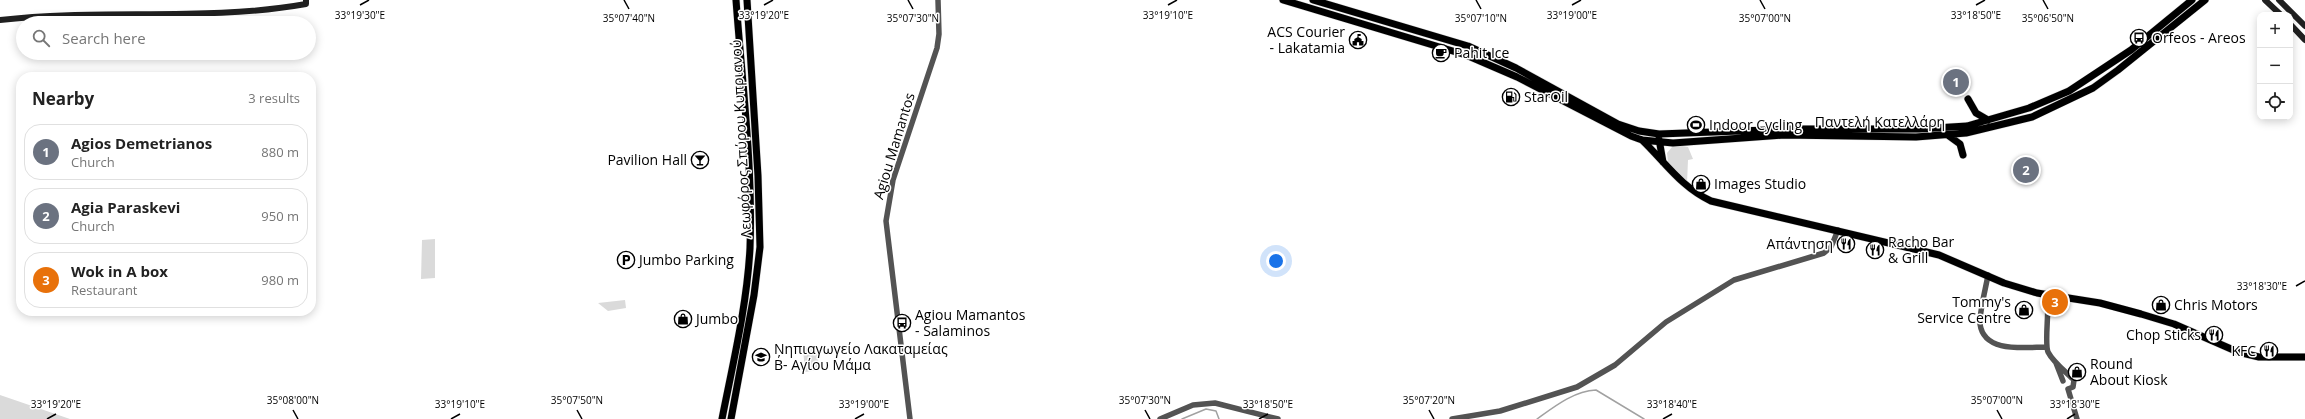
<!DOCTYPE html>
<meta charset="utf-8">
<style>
:root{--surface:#fff;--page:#f6f6f6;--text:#222;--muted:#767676;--line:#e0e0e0;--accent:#000}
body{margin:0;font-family:"Open Sans",sans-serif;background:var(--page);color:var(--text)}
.controls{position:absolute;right:12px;top:12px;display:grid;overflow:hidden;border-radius:8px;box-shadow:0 2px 10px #0003}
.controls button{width:36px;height:36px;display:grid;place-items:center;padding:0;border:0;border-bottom:1px solid var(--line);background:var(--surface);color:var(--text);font:20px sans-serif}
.you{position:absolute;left:1276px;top:261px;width:14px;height:14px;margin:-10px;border:3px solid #fff;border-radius:50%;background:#1a73e8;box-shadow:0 0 0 6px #1a73e833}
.badge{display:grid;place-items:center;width:26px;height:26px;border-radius:50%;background:var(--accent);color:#fff;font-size:13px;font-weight:700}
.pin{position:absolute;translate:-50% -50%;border:2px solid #fff;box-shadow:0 1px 4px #0006}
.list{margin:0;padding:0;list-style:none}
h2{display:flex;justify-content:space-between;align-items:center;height:52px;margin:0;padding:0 16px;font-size:17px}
h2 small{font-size:13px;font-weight:400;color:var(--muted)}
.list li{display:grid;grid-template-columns:26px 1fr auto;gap:12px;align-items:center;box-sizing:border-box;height:56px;margin:0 8px 8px;padding:0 8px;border:1px solid var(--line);border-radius:16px}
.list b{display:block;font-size:15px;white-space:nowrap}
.list p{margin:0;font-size:13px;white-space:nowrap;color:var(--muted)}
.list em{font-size:13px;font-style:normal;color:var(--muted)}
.icon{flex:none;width:22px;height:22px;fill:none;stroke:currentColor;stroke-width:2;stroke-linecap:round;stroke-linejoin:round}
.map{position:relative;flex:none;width:2305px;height:419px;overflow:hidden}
.search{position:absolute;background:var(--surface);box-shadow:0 2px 10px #0003;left:16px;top:16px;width:300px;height:44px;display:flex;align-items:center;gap:10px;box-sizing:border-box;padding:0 14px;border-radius:22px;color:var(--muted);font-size:15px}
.panel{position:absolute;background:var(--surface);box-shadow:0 2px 10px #0003;left:16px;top:72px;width:300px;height:244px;border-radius:16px}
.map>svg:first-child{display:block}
.green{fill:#dadada}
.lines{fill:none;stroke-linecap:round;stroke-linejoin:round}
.stream{stroke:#a1a1a1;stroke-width:1.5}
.primary-casing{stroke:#dbdbdb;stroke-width:8}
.tertiary{stroke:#535353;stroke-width:5.5}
.secondary{stroke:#202020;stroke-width:6}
.primary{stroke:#000;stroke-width:7}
.ticks{fill:none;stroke:#000;stroke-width:1.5}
.labels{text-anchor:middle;stroke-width:3;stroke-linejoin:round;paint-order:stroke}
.poi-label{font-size:14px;fill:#000;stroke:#fff;text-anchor:start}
.street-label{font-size:14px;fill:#000;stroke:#fff}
.ticks-label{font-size:10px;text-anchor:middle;fill:#000;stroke:#fff;stroke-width:3;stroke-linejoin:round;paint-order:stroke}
</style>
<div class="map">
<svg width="2305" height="419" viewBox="0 0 2305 419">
<rect width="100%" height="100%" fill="#fff"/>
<path class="green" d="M1682 146 1688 147 1693 159 1688 160 1687 183 1668 163 1667 153 1672 147Z
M435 239V278L421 279 422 240Z
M625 300 626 308 608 311 598 303Z
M817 347 819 370 805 372 803 348Z
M0 395 70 419H0Z"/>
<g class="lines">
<path class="stream" d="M1182 419 1206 409 1216 411 1219 419
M1537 419C1555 406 1574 391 1596 390L1644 419"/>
<defs>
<path id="primary" d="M1283 0 1466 55 1517 77 1631 136 1642 140 1673 143 1784 135 1916 137 1966 133 2032 117 2093 88 2118 70 2205 0
M1313 0 1468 46 1516 68 1618 124 1639 131 1659 134 1792 129H1919L1967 126 2029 108 2069 91 2131 50 2192 0
M1968 99 1976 113 1988 120
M1949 136 1960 144 1963 155
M1659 139 1663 162
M1642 140C1665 162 1681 187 1711 201L1939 255 2004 283 2037 293 2100 303 2141 314 2174 324 2238 352 2259 357H2305
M722 419C733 363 747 305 750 248 753 166 742 82 736 0
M731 419 754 295 760 247 758 176 747 0"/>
</defs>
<use href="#primary" class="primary-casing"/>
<path class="tertiary" d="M1988 275C1986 287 1979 314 1980 324 1984 354 2026 347 2047 347
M2047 293C2050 309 2044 342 2048 352 2053 362 2066 372 2074 380L2073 387 2068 389
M2056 363 2063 381
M2068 389 2077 419
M910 419 886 221 893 180 937 48 939 34 938 0
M1160 419 1193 405 1215 403 1278 419
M1452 419 1500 411 1577 387 1615 365 1666 322 1734 280 1824 253 1831 247 1838 230"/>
<path class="secondary" d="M2265 0 2281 15
M2279 0 2305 26
M0 20C102 8 204 22 306 4V0
M2290 24 2305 40"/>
<use href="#primary" class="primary"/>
</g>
<path class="ticks" d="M624 0 629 9M908 0 913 9M1476 0 1481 9M1760 0 1765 9M2043 0 2048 9M360 5 369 0M764 5 773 0M1168 5 1177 0M1572 5 1581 0M1976 5 1985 0M2296 286 2305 281M293 410 298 419M577 410 582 419M1145 410 1150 419M1429 410 1434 419M1997 410 2002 419M47 419 56 414M451 419 460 414M855 419 864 414M1259 419 1268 414M1663 419 1672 414M2067 419 2075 414"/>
<defs>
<symbol id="bus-ring" viewBox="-11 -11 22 22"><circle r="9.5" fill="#fff" stroke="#000" stroke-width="1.5"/><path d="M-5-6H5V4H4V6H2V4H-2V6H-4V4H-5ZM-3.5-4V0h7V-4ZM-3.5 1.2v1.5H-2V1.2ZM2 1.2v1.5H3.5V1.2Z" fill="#000"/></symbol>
<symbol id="civic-ring" viewBox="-11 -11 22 22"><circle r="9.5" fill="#fff" stroke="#000" stroke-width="1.5"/><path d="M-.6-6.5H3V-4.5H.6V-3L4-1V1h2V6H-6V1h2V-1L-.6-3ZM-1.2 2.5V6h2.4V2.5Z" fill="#000"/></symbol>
<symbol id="cafe-ring" viewBox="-11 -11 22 22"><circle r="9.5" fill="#fff" stroke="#000" stroke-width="1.5"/><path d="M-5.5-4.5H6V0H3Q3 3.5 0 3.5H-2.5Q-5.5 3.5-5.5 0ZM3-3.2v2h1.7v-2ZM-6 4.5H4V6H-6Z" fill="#000"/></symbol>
<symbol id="fuel-ring" viewBox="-11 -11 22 22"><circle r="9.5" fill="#fff" stroke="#000" stroke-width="1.5"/><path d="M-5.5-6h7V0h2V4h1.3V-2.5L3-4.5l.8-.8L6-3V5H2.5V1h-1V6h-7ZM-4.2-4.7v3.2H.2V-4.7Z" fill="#000"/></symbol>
<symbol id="stadium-ring" viewBox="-11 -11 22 22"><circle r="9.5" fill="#fff" stroke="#000" stroke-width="1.5"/><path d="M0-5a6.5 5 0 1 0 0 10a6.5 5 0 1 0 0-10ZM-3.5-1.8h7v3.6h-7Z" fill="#000"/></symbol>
<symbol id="bar-ring" viewBox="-11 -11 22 22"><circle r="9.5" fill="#fff" stroke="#000" stroke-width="1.5"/><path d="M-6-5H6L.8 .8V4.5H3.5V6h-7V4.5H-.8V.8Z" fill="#000"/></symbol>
<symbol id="shop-ring" viewBox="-11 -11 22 22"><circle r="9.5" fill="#fff" stroke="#000" stroke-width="1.5"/><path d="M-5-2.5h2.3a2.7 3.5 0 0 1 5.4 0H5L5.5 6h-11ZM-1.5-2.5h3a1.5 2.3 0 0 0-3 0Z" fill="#000"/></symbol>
<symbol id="restaurant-ring" viewBox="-11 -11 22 22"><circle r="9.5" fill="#fff" stroke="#000" stroke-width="1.5"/><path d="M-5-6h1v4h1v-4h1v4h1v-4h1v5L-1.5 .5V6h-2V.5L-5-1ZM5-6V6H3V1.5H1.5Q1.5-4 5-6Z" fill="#000"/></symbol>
<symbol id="parking-ring" viewBox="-11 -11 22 22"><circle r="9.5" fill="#fff" stroke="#000" stroke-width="1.5"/><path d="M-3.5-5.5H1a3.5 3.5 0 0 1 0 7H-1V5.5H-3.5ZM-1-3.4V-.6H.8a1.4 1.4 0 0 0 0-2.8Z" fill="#000"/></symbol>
<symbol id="school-ring" viewBox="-11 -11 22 22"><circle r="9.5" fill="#fff" stroke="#000" stroke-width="1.5"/><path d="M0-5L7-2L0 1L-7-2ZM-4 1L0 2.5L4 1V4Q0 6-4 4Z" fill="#000"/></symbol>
</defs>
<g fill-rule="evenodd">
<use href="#bus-ring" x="2129" y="28" width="20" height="20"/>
<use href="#civic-ring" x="1348" y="30" width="20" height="20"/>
<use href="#cafe-ring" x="1431" y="43" width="20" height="20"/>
<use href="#fuel-ring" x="1501" y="87" width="20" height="20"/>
<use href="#stadium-ring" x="1686" y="115" width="20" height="20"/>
<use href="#bar-ring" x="690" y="150" width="20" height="20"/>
<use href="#shop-ring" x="1691" y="174" width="20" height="20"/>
<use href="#restaurant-ring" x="1836" y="234" width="20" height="20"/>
<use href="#restaurant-ring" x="1865" y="240" width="20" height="20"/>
<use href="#parking-ring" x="616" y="250" width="20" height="20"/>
<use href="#shop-ring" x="2151" y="295" width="20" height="20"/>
<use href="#shop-ring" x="2014" y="300" width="20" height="20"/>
<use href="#shop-ring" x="673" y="309" width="20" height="20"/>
<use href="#bus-ring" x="892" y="313" width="20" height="20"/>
<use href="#restaurant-ring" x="2204" y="325" width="20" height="20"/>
<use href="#restaurant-ring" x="2259" y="341" width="20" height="20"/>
<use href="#school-ring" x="751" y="347" width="20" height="20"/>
<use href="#shop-ring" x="2067" y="362" width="20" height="20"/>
</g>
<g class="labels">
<g class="poi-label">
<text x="1345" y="37" text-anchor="end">ACS Courier<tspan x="1345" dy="16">- Lakatamia</tspan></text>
<text x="2152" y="43">Orfeos - Areos</text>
<text x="1454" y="58">Pahit Ice</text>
<text x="1524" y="102">StarOil</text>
<text x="1709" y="130">Indoor Cycling</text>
<text x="687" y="165" text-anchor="end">Pavilion Hall</text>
<text x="1714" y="189">Images Studio</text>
<text x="1888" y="247">Racho Bar<tspan x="1888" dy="16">&amp; Grill</tspan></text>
<text x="1833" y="249" text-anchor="end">Απάντηση</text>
<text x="639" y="265">Jumbo Parking</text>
<text x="2011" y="307" text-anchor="end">Tommy's<tspan x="2011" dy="16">Service Centre</tspan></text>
<text x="2174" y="310">Chris Motors</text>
<text x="915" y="320">Agiou Mamantos<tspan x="915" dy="16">- Salaminos</tspan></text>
<text x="696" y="324">Jumbo</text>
<text x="2201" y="340" text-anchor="end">Chop Sticks</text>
<text x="774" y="354">Νηπιαγωγείο Λακαταμείας<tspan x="774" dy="16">Β΄- Αγίου Μάμα</tspan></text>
<text x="2256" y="356" text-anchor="end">KFC</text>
<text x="2090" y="369">Round<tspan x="2090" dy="16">About Kiosk</tspan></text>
</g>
<g class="street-label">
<text x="1880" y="127">Παντελή Κατελλάρη</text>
<text transform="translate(741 139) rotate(-93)" y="5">Λεωφόρος Σπύρου Κυπριανού</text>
<text transform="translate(894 146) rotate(-73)" y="5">Agiou Mamantos</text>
</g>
</g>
<g class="ticks-label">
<text x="360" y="19">33°19'30"E</text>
<text x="764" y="19">33°19'20"E</text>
<text x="1168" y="19">33°19'10"E</text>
<text x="1572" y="19">33°19'00"E</text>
<text x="1976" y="19">33°18'50"E</text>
<text x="629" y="22">35°07'40"N</text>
<text x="913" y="22">35°07'30"N</text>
<text x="1481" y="22">35°07'10"N</text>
<text x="1765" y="22">35°07'00"N</text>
<text x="2048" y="22">35°06'50"N</text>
<text x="2262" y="290">33°18'30"E</text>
<text x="293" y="404">35°08'00"N</text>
<text x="577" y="404">35°07'50"N</text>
<text x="1145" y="404">35°07'30"N</text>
<text x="1429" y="404">35°07'20"N</text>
<text x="1997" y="404">35°07'00"N</text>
<text x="56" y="408">33°19'20"E</text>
<text x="460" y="408">33°19'10"E</text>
<text x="864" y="408">33°19'00"E</text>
<text x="1268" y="408">33°18'50"E</text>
<text x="1672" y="408">33°18'40"E</text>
<text x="2075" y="408">33°18'30"E</text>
</g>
</svg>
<div class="controls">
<button>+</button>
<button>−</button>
<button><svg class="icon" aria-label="locate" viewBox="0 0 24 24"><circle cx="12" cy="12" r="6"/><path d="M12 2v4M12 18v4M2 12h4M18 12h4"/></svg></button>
</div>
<div class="you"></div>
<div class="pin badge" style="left:1956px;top:82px;background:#6b7280">1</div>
<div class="pin badge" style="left:2026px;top:170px;background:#6b7280">2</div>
<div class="pin badge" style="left:2055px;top:302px;background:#e8710a">3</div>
<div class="search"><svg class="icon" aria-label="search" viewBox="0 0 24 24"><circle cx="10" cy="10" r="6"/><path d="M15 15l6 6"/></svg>Search here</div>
<section class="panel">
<h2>Nearby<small>3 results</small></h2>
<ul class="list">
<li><span class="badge" style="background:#6b7280">1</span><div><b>Agios Demetrianos</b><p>Church</p></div><em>880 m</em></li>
<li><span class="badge" style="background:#6b7280">2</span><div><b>Agia Paraskevi</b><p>Church</p></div><em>950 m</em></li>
<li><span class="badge" style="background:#e8710a">3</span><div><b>Wok in A box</b><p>Restaurant</p></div><em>980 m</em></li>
</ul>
</section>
</div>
